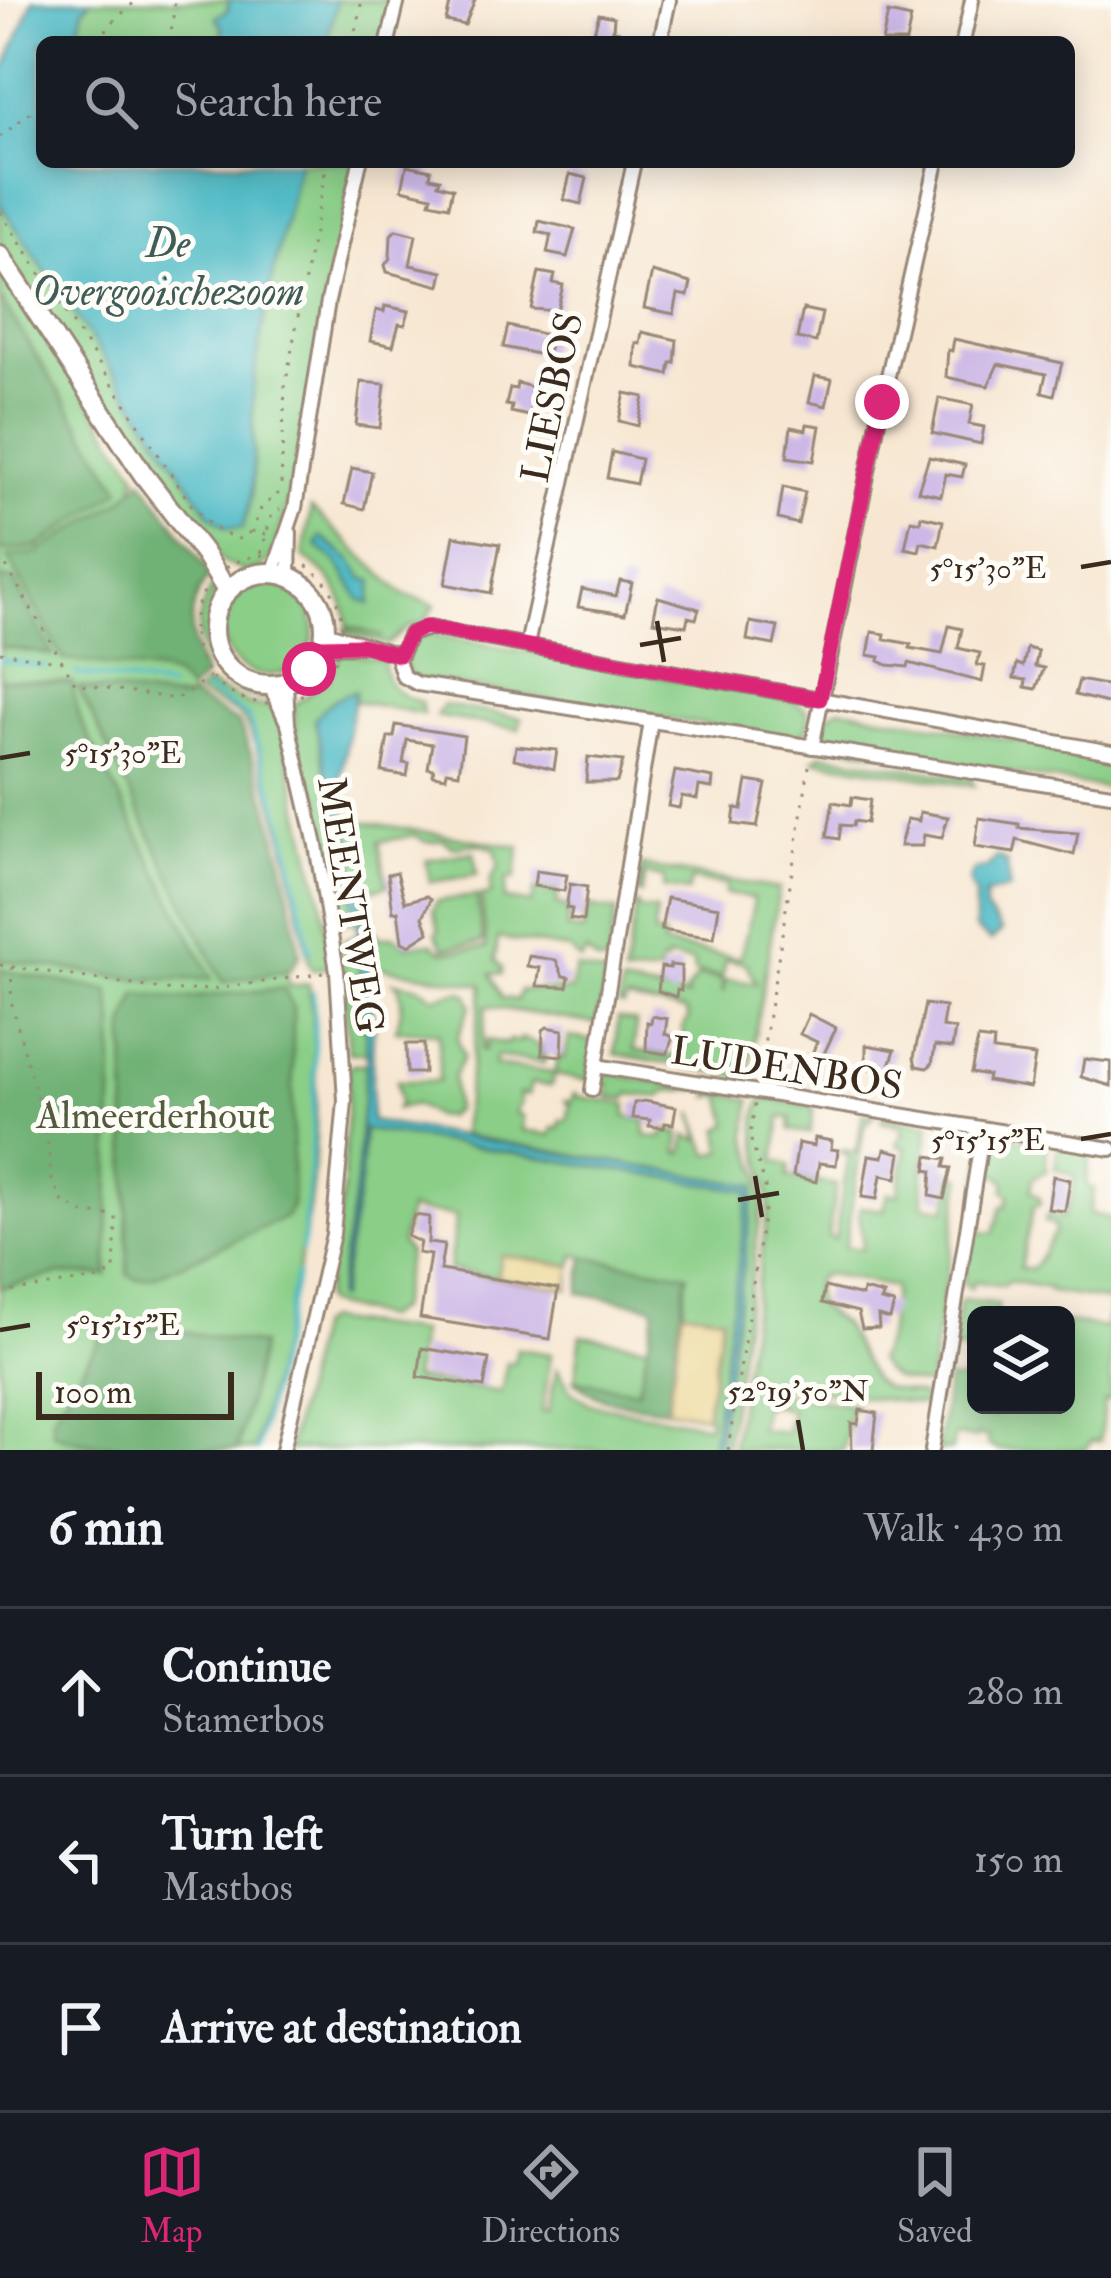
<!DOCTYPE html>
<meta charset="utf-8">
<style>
:root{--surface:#171b24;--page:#20242c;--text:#f1f3f6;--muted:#9ea1a6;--line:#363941;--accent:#db2777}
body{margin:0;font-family:"IM FELL Double Pica",serif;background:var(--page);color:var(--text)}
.controls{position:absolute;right:36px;bottom:36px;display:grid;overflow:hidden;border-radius:18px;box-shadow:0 6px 30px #0003}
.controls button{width:108px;height:108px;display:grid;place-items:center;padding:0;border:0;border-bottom:3px solid var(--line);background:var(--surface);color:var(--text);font:60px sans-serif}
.scale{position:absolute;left:36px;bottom:30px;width:198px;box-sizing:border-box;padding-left:12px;border:6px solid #3b2a1e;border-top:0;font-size:33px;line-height:42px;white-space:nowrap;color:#3b2a1e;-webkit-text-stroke:9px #fdfcf7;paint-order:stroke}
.stop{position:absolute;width:36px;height:36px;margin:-27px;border:9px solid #db2777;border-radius:50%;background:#fff}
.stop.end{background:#db2777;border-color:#fff;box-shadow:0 3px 12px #0008}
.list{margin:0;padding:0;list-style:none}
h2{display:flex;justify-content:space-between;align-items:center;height:156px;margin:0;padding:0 48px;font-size:51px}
h2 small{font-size:39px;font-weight:400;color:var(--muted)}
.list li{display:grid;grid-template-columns:78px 1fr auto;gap:36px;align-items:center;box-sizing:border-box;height:168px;padding:0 48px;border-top:3px solid var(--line)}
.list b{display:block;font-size:45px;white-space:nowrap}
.list p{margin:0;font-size:39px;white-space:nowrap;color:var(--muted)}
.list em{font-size:39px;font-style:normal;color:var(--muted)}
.icon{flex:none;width:66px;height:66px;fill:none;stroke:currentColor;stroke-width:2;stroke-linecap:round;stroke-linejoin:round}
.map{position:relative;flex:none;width:1111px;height:1450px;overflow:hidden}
.search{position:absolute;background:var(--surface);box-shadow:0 6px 30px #0003;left:36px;right:36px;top:36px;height:132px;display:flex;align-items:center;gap:30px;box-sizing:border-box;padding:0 42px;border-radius:18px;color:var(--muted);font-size:45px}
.sheet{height:660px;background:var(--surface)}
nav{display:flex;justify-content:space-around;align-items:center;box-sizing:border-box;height:168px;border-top:3px solid var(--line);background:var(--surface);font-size:33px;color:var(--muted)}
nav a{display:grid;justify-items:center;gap:6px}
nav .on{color:var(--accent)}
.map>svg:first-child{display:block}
.green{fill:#8ace87;stroke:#627c52;stroke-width:3}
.forest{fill:#6fb174;stroke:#556e49;stroke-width:3}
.sand{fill:#eeda9e;stroke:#94825e;stroke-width:3}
.water{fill:#4cb9c5;stroke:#447272;stroke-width:3}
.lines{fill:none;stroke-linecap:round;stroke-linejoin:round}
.stream{stroke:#4cb9c5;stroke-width:4.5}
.building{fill:#ccb7e6}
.street-casing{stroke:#998878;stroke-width:18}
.secondary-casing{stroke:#998878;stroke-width:24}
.path{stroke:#998878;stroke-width:3;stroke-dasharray:3 9;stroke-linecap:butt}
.street{stroke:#fff;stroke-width:12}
.secondary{stroke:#fff;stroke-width:18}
.route{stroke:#db2777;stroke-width:15}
.ticks{fill:none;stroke:#3b2a1e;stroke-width:4.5}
.labels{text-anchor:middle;stroke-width:10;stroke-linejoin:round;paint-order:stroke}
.street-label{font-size:39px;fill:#3b2a1e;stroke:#fdfcf7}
.park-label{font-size:39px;fill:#535b3e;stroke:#fdfcf7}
.water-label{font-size:42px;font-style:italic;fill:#415c58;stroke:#fdfcf7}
.ticks-label{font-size:30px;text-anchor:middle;fill:#3b2a1e;stroke:#fdfcf7;stroke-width:10;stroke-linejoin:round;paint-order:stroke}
</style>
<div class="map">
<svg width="1111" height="1450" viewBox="0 0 1111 1450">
<rect width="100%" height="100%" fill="#fdfcf7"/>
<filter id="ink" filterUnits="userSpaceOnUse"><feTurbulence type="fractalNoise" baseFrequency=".00833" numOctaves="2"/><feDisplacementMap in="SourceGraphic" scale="24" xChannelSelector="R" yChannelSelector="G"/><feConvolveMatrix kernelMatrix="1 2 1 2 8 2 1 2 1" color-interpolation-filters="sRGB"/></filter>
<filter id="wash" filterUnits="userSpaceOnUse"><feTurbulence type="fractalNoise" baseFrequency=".004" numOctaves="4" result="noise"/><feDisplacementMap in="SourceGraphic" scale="48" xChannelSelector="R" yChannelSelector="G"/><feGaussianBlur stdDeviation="2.7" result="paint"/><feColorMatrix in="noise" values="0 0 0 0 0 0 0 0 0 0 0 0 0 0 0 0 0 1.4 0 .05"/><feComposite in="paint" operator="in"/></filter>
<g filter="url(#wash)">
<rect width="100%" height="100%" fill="#f7e7d2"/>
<path class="green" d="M91 0H229L221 42H77L83 9Z
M337 0H392L383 42H327Z
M299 162H355L300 461 272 558 260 569 246 572 225 563 202 540 175 509 0 246V204L211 516 227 528H241C263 484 248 428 254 381 263 307 283 235 299 162Z
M0 266 138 476 134 481 185 560 167 637 276 903 289 986 309 984C319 1067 321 1151 305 1234 291 1306 271 1378 254 1450H58L30 1446 0 1450Z
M311 508 403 594 435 605 425 622 408 627 388 644 347 634 345 628 383 637 348 626C345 593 330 574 303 556Z
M215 582C221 616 189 637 229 674 242 686 260 685 270 700 209 693 178 634 215 582Z
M222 629a46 46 0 1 1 92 0a46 46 0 1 1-92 0Z
M431 634 794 701 807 710 809 726 798 737 789 738 419 679 409 674 404 665 414 638Z
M342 652 383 660C384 683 398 697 421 702L423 714 354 701 355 692C339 695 324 706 315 719L357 922 338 923 298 746 293 706 327 680Z
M206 684 251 705 273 707 278 714 322 902 331 966 313 970 309 962 281 829 255 744 244 720 236 713 196 693Z
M443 705 521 718 519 729 436 716Z
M839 708 1111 758V789L831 745 822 734 823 720Z
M822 754 970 778 974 786 814 760Z
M347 819 520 847 515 879H507L504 899 532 904 534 890 558 892 557 904 569 908 567 929 583 931 589 907 616 911 607 964 597 962 586 952 581 961 568 949 498 938 495 960 502 967V974H491L502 998 517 1000 520 990 571 991 576 968 606 976 597 1024 486 1006 482 1050 486 1049 487 1040 507 1044 509 1040 520 1042 521 1038 541 1046 540 1053 545 1055 544 1063 496 1056 494 1065 555 1073 558 1057 565 1058 569 1037 595 1041 588 1080 554 1075 551 1086 531 1083 528 1095 519 1094 521 1102 515 1113 523 1116 522 1130 551 1135 553 1128H559L561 1120 567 1121 570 1104 564 1101 571 1102 576 1092V1096L627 1104 626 1117 645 1120 646 1136 662 1138 665 1130 680 1133 678 1152 683 1153 687 1136 700 1140 693 1112 709 1155 723 1151 720 1130 729 1124 722 1094 710 1097 711 1090 751 1100 747 1136 761 1180 762 1205 725 1450H716L755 1186 461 1135 483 985 370 966 361 934 377 933 378 938 393 936 406 946 432 943 443 952 487 947 481 896 491 894 490 881 499 866 495 849 480 844 452 847 444 840 426 842 414 835 379 842 387 886 369 890 373 921 361 924 363 915Z
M474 852 477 875 430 882 426 860Z
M642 866 779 889 748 1078 615 1054 618 1018 636 1022 634 1050 674 1057 684 1046 682 1028 689 1018 686 1011 627 1000 624 1006 619 1005 622 985 688 997 686 992 698 976 722 980 723 993 725 980 757 983 746 963 726 960 722 977 694 972 693 962 668 958 666 963 661 962 658 973 624 976 637 902 639 909 656 911 654 934 664 936 663 945 740 958 753 906V898L725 894 726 885 691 880 688 892 663 888 664 878 645 875 641 894 637 893Z
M477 896 483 942 444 948 436 934 439 929 433 910 437 901Z
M357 935 367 1053H349L341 942Z
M394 982 420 987 434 997 461 991 468 995 471 1005 457 1038 464 1056 453 1077 455 1110 446 1117 435 1116 414 1104 396 1109 400 1103 397 1081H439V1033L396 1030C401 1015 406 994 394 982Z
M354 1064H366L356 1184 338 1299 360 1183 364 1129 750 1191 711 1450H288L317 1326 326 1320 420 1332 413 1379 501 1392 507 1362 514 1363 517 1349 551 1354 542 1412H548L557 1368 572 1392 590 1404 708 1425 709 1417 706 1416 722 1317 683 1310 687 1275 575 1255 572 1266 501 1255 497 1278 449 1269 456 1216 409 1210 401 1243 408 1252 398 1309 383 1318 326 1304 323 1300 343 1191 349 1066Z
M605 1073 700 1089 667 1091 660 1097 630 1094 626 1099 608 1096 610 1085 597 1083Z
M762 1098 814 1106 810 1133 790 1130 791 1118 781 1117 775 1161 789 1165 788 1177 836 1185 828 1237 835 1239 849 1156 841 1153V1150L857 1152 863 1113 875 1115 864 1126 845 1247 862 1249C864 1233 857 1223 860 1207L884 1210 888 1193 898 1195 906 1148 897 1145 903 1131 899 1125 881 1121 882 1117 930 1124 923 1168 924 1205 947 1209 954 1174 962 1178 929 1385C907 1382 888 1382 877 1360L887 1338 894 1287 828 1274 819 1276 814 1286 818 1306 843 1325 873 1379 884 1387 921 1395 927 1405 768 1384 767 1390 774 1393 772 1406 764 1405 759 1429 786 1432 791 1410 776 1406 778 1393 856 1405 850 1409 843 1450H732L769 1204C767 1166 746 1135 762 1098Z
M998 1135 1047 1143 1046 1171 1033 1178 1031 1191 1040 1197V1205H1034L1020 1268 1031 1270C1042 1258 1045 1246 1055 1232L1054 1225 1045 1222 1047 1215 1063 1217 1071 1201 1075 1176 1055 1169 1058 1146 1091 1150 1086 1185 1094 1189 1090 1214 1111 1218V1401H1104L1100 1441H1091L1086 1450H999L988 1445V1437L977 1435 975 1438 954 1436 952 1450H938L948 1379 959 1381 976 1374 972 1413 993 1416 996 1405H1066V1322L1106 1328 1110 1301 1050 1292 1048 1288 1008 1281 1004 1286 973 1281 971 1289 963 1283 974 1223 980 1224V1232L994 1233 1002 1206H1007L1009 1194 1004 1191 1006 1183 1001 1177 993 1175 988 1178 981 1216 975 1214 985 1147Z
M964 1300 998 1304 997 1315H976V1353L953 1349 959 1303Z
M581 1335 649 1346 637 1392 575 1380Z"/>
<path class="forest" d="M0 298 121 490 37 547 0 551Z
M142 479 211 574C185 605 188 642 205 676L189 691 175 677 165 673 63 659 8 557 37 553 125 498Z
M0 578 13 580 53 655 0 647Z
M0 679 72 683 78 716 212 979H135L0 960Z
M78 687 184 700 192 697 239 723C270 796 287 877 300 955L290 970 223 982Z
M0 970 109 991 114 1022 107 1275 59 1274 0 1288Z
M284 988 293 1008 292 1205 286 1217 155 1276 137 1279 128 1274 125 1027 137 994 180 999Z
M584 1257 687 1274 667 1409C637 1404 595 1405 575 1380L638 1391 655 1311 653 1306 579 1293Z
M128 1322 261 1345 237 1450C198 1450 78 1450 53 1432L52 1417 108 1326Z"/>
<path class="sand" d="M501 1255 572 1266 569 1289 497 1278Z
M683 1310 722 1316 706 1416 667 1409Z"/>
<path class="water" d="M33 0H91L83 9 77 42H42V162H299C283 234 263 307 254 381 248 429 262 483 242 528H227L211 516 0 204V79Z
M229 0H337L327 42H221L223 28 216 17 228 10Z
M321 537 352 561 364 579 373 581 370 604 360 599 337 562 316 545Z
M355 692 340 784 363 915 361 934 370 966 373 1031 371 1121 755 1186 716 1450H711L749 1191 364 1129 360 1183 339 1299 336 1298 356 1184 367 1053 357 922 315 719C322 707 341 693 355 692Z
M997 857 1007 862 1009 889 985 895V909L1002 931 991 941 975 929V896L968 881 974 870 987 868Z"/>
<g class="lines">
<path class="stream" d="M0 660 45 667
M76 673 169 688
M206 690 248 717 285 830 310 953
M302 1250C313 1163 318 1079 313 992
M257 1450 297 1273"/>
</g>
<g id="blocks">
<path class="building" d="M451 0H475L465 25 446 21Z
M888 13 911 18 906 42H882Z
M599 14 614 17 613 30 619 31 617 42H591Z
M407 165 431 170 430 177 440 179 438 184 453 188 449 206 430 202 432 196 402 189Z
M570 174 587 178 581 204 564 200Z
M539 221 575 229 567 257 547 253 551 235 537 232Z
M396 230 416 235 410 265 443 272 440 286 387 272 385 265 390 258 391 235Z
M539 272 555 275 553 283 563 285 557 311 531 309Z
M652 272 691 283 688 296 678 294 674 314 644 308Z
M385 306 409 311 405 325 399 324 393 346 370 341 376 310 384 312Z
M803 309 822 313 816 342 797 338Z
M508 326 552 336 547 356 503 347Z
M642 332 677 340 675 363H671L669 375 635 367 636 343 640 344Z
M954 339 1062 363 1054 395 1042 392 1046 374 998 364 988 386 946 377 948 350 952 351Z
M815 376 832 379 826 406 809 402Z
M361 382 385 384 380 428 356 425Z
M517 383 536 388 529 416 511 412 512 406 506 405 510 388 516 389Z
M625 393 644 397 638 426 619 421Z
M939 398 973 405 969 424 984 427 981 444 932 433Z
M807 424 820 426 814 461 787 457 791 427 806 430Z
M612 452 641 459 636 484 607 478Z
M929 457 965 465 962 477 946 474 941 496 918 491Z
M352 468 372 472 364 509 344 504Z
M783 487 805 492 798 524 778 519Z
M921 516 943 521 938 546 921 542 919 551 905 548 911 520 920 522Z
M454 536 500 544 491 593 445 584Z
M620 581 632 583 625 614 578 607 582 589 616 596Z
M658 597 699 609 696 619 688 617 686 626 653 621Z
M750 622 778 627 774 645 747 640Z
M949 626 962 629 958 648 980 653 977 665 985 666 982 682 909 663 908 667 888 665 879 661 880 657 868 655 872 632 885 634 884 639 911 644 910 648 942 654Z
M1027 648 1038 651 1035 666 1044 668 1036 689 1025 687 1026 680 1014 678 1017 664 1023 666Z
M1079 680 1111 686V704L1075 695Z
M396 725 464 736 459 773 447 771 446 777 433 775 434 769 428 768 432 744 407 740 403 763 409 764 407 776 382 772 388 737H394Z
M516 746 557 750 554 769 514 759Z
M588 757 623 761 617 782H586Z
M675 771 713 778 712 788 699 786 697 799 682 796 679 808 668 806Z
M747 781 766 784 757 827 733 824 735 808 742 809Z
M852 797 870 800 867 823 854 821 853 826 841 825 839 839 827 837 833 802 851 805Z
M920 812 948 817 942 838 924 835 922 846H900L907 819 919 821Z
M979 818 1019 824V828L1078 833 1074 855 1017 840 1014 853 975 847Z
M536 871 567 875 564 891 534 886Z
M397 872 405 902 427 896 431 899 423 917 429 932 409 945 402 942 398 911 393 912 388 874Z
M570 884 587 887 583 921 570 919 572 909 566 908Z
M667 898 719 907 714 938 661 930Z
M529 956 556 960 563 976 569 977 567 987 537 986 540 968 527 966Z
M670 965 681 966V991L677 990 676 997 658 991 661 967 670 968Z
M925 1004 945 1007 942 1027 955 1029 952 1048 935 1046 932 1064 927 1068 916 1066 914 1057Z
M809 1014 836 1028 821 1060 811 1056 817 1042 800 1034Z
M652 1016 667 1019 665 1034 673 1037 667 1054 646 1051 647 1022 651 1023Z
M547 1027 563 1030 562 1056 542 1054 543 1030Z
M978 1039 994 1041 993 1051 1035 1056 1030 1088 987 1081 988 1076 971 1073Z
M406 1044H424V1073H407Z
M866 1045 895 1050 889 1068 872 1069V1065L866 1064Z
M1084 1059 1111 1062V1086L1081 1077Z
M644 1101 676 1107 673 1124 665 1123 664 1128 649 1126 650 1120 632 1118 634 1103Z
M815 1138 832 1141 831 1149 838 1150 836 1165 819 1163 816 1182 793 1176 798 1143 814 1146Z
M885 1149 901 1153 897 1178 881 1175 877 1199 862 1197 869 1155 883 1157Z
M928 1156 946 1159 944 1167 951 1168 944 1199 930 1196 932 1171 926 1170Z
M1053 1176 1070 1180 1065 1211 1048 1209Z
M414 1215 429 1217 428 1243 444 1245 440 1270 558 1289 550 1339 420 1318 430 1255 418 1253 420 1242 407 1236Z
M825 1287 862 1296 863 1290 884 1295 881 1301 894 1304 890 1319 878 1316 879 1328 862 1329 858 1312 822 1303Z
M422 1348 489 1359 484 1387 418 1377Z
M860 1410 877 1413 873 1450H852L851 1423 858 1424Z"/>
</g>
</g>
<g filter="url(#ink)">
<use href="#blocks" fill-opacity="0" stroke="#998878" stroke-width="3"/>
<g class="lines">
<defs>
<path id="street" d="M388 42 398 0
M660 42 669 0
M963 42 972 0
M273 573 295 508 328 301 360 162
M289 576 290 533
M325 632 399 655
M527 645 634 162
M322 647 361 646
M270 685 287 723
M651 721 596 1066 1111 1149
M812 747 882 402 937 162
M1111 752 430 628 410 634 398 660 403 676 418 684 1111 794
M592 1090 596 1066
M283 1450 333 1234 345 1101 337 971 316 845 288 724 286 683
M932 1450 983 1129"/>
<path id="secondary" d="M0 256 143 474 203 552 227 591
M213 629a56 56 0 1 1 112 0a56 56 0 1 1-112 0Z"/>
</defs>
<use href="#street" class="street-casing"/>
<use href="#secondary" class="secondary-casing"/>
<path class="path" d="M101 42 108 26 137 0
M170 42 175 0
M353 42 362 0
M0 137 42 103
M0 212 192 506 213 528 238 539 252 531
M266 534 252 531 262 506 277 496 281 484 285 386 327 162
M261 553 271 517 280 509
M194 629a74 74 0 1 1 148 0a74 74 0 1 1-148 0Z
M0 556 75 683 176 699 210 677
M0 652 58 661
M0 965 174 991 216 989 324 973
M759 1077 810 760
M0 1293 98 1279 114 1272 116 1216 84 1213 63 1202 52 1180 47 1135 11 1001 12 967
M728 1450 765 1204V1185L750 1137 755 1104"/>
<use href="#street" class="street"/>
<use href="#secondary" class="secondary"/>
</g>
</g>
<g class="lines" filter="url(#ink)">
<path class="route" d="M309 669 322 646 362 645 399 655 410 634 425 627 820 699 882 402"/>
</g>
<path class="ticks" d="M1081 567 1111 562M657 621 664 662M640 645 681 638M0 758 30 753M1081 1139 1111 1134M755 1176 762 1217M738 1200 779 1193M0 1330 30 1325M798 1420 803 1450"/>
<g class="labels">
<g class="street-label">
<text transform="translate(551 397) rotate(-78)" y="14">LIESBOS</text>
<text transform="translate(352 905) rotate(81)" y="14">MEENTWEG</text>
<text transform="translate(787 1067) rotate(9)" y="14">LUDENBOS</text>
</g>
<g class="park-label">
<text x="153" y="1128">Almeerderhout</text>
</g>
<g class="water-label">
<text x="168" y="257">De<tspan x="168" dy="48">Overgooischezoom</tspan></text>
</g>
</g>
<g class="ticks-label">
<text x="988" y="578">5°15'30"E</text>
<text x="123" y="763">5°15'30"E</text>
<text x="988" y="1150">5°15'15"E</text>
<text x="123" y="1335">5°15'15"E</text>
<text x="798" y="1401">52°19'50"N</text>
</g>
</svg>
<div class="controls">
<button><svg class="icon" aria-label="layers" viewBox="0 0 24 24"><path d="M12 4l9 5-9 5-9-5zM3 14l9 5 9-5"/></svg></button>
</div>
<div class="scale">100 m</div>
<div class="stop" style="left:309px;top:669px"></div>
<div class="stop end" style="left:882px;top:402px"></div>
<div class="search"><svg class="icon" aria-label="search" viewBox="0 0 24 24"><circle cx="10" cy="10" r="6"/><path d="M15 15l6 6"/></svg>Search here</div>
</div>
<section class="sheet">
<h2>6 min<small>Walk · 430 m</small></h2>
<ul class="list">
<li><svg class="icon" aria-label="ahead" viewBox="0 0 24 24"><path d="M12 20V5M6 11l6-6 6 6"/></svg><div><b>Continue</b><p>Stamerbos</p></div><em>280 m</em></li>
<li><svg class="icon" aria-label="left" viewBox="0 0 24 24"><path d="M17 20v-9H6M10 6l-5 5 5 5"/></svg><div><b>Turn left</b><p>Mastbos</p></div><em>150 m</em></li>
<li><svg class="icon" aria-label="arrive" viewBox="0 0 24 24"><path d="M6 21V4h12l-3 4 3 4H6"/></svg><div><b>Arrive at destination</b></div></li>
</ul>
</section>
<nav>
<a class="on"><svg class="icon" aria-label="map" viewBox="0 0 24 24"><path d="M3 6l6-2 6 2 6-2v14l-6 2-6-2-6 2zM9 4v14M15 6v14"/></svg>Map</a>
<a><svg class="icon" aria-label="directions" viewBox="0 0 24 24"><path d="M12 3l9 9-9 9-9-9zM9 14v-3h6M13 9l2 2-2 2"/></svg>Directions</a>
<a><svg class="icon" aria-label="saved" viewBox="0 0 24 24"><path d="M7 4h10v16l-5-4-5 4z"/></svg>Saved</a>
</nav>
